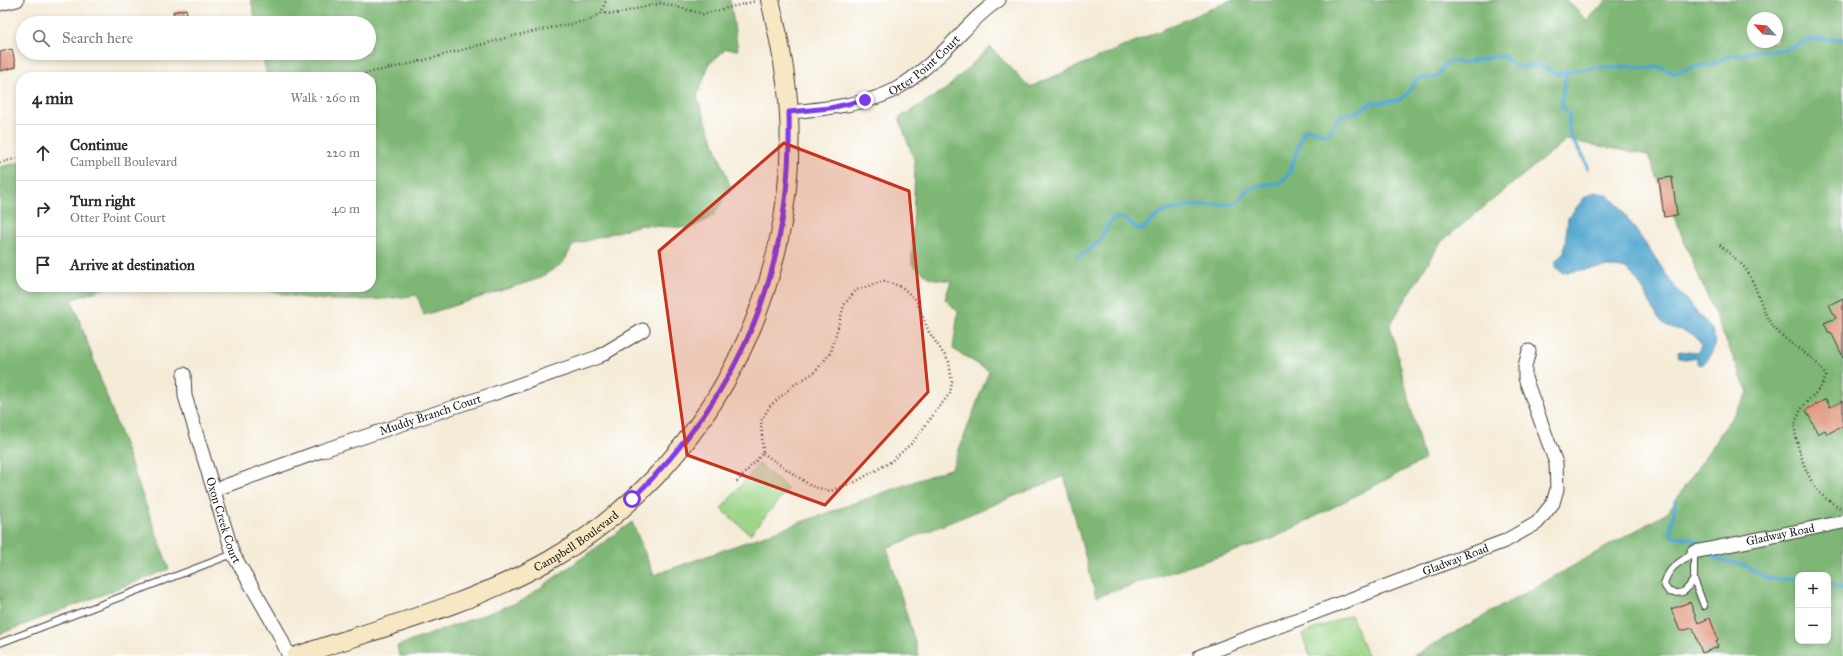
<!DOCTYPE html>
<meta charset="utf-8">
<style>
:root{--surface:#fff;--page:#f7f7f7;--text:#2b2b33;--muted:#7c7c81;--line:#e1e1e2}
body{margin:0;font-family:"IM FELL Great Primer",serif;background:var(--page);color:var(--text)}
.controls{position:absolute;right:12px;bottom:12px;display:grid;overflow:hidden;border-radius:8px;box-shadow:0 2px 6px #0003}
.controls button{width:36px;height:36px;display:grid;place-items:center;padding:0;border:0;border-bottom:1px solid var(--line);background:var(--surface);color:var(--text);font:20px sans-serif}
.compass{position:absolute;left:1747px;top:12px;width:36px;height:36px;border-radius:50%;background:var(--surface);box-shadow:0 2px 6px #0003;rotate:296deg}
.stop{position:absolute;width:12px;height:12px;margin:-9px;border:3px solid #7c3aed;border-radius:50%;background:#fff}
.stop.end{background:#7c3aed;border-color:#fff;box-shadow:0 1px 4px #0008}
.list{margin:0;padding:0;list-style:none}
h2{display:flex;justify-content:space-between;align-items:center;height:52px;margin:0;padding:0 16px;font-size:17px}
h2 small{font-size:13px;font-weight:400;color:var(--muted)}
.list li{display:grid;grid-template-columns:26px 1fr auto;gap:12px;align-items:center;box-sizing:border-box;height:56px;padding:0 16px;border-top:1px solid var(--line)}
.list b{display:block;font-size:15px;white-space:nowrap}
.list p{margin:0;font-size:13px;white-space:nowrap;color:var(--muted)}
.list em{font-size:13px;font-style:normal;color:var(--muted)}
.icon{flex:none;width:22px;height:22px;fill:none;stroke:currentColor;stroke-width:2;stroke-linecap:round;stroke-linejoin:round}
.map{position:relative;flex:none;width:1843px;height:656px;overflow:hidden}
.search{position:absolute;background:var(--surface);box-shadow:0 2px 6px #0003;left:16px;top:16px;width:360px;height:44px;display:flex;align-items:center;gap:10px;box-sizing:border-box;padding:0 14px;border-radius:22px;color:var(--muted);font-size:15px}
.panel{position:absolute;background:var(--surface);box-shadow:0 2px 6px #0003;left:16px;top:72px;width:360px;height:220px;border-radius:16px}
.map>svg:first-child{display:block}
.green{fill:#9ed689;stroke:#5d7952}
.forest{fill:#7eb775;stroke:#4d6a48;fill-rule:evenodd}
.water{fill:#51a6cd;stroke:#366174}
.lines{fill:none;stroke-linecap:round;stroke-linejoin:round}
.stream{stroke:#51a6cd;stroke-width:4}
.building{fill:#e0947c}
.lane-casing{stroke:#3d3b38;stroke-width:8}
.street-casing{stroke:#3d3b38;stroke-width:15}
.secondary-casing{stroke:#3d3b38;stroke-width:20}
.path{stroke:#3d3b38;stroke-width:2.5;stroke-dasharray:1 3;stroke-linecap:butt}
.lane{stroke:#fff;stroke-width:6}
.street{stroke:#fff;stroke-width:13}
.secondary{stroke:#f8e7c3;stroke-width:18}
.route{stroke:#7c3aed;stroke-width:5}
.marked{fill:#c8321e;fill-opacity:0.2;stroke:#c8321e;stroke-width:3;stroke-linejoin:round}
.labels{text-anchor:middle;stroke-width:3;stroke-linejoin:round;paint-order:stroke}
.street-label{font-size:12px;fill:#1c1c1c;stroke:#fff}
</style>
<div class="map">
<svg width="1843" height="656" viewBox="0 0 1843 656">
<rect width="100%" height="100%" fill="#fff"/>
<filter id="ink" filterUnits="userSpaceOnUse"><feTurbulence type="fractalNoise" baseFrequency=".025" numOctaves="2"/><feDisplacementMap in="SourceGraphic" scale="8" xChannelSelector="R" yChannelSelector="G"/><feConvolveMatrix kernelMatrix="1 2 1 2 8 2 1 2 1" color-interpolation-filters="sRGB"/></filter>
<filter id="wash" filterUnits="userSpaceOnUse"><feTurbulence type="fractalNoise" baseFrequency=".012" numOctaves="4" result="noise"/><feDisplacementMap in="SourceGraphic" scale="16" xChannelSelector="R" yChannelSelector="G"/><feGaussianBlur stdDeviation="0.9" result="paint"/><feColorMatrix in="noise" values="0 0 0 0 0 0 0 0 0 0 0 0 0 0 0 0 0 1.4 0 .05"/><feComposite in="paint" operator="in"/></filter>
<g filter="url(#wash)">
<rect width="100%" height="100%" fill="#f5ecd8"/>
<path class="green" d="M759 464 788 489 750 534 721 509Z
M1351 615 1367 656H1310L1302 634Z"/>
<path class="forest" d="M251 0H730L738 50 726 49 709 64 697 97 731 188 713 216 691 228 640 225 573 245 563 263 538 279 424 315 417 295C376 302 298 304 260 287H371V77H267L262 53H369V23H256Z
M1231 0H1566L1587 20 1607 0H1843V656H1413L1667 513 1748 393 1648 155 1566 140 1441 242 1390 325 1424 460 1272 539 1096 597 1064 476 887 548 919 656H399L397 646 522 601 632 522 654 575 952 468 989 371 953 349 958 312 945 299 951 281 930 278 912 264 915 162 899 118 946 89 990 47 1030 87ZM1753 18H1777V42H1753ZM1798 575H1828V641H1798Z
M21 162V287H107L72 300 169 569 0 634V167Z"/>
<path class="water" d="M1595 192 1608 195 1620 207 1675 287 1712 330C1717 344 1714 355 1702 365L1697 363V357L1685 359 1679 358 1678 352 1680 351 1695 353 1698 352 1701 346C1695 327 1675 333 1663 323 1656 317 1652 305 1647 297 1642 288 1635 276 1627 270 1616 263 1576 271 1563 273L1555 267V262L1564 252 1568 218 1585 197Z"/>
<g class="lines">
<path class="stream" d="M1566 72 1561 105 1569 115V131L1573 141 1583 156 1588 168
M1077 256C1087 253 1093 247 1100 240 1105 233 1108 217 1120 218 1129 218 1133 228 1141 230L1160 213 1166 211 1190 206 1232 204 1239 201 1247 190 1266 184 1280 183 1289 174 1304 130 1310 129 1327 135 1342 115 1357 112 1372 103 1400 100 1408 93 1415 81 1420 78 1437 77 1446 63 1453 61 1463 63 1499 56 1504 57 1518 68 1537 65 1557 74 1596 67 1616 68 1625 66 1644 68 1660 67 1673 73H1677L1696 66 1711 65 1726 57 1736 55 1757 51 1783 50 1813 39H1843
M1676 501 1670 532 1673 536 1692 539 1702 546
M1712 554 1719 560 1742 564 1768 579H1798
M1828 583 1843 589"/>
</g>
<g id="blocks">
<path class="building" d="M186 9 189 23H176L173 12Z
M12 49 16 67 0 71V52Z
M1672 177 1677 215 1664 217 1659 179Z
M1843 298V357L1831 332 1829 333 1824 323 1836 318 1829 305Z
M1826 399 1830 407 1843 401V426L1827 434 1825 430 1818 434 1806 410Z
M1690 602 1698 623 1710 618 1718 640 1716 641 1718 647 1702 653 1693 628 1680 631 1671 609Z"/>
</g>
</g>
<g filter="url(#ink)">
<use href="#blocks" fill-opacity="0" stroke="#3d3b38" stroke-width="1"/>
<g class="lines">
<defs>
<path id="lane" d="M1694 552C1680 563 1668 566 1664 585L1669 592C1684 595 1686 591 1694 579
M1694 552V579L1704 606
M0 643 233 554"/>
<g id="street">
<path d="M0 4 17 0"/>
<path id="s1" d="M789 112C821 109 868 105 896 89 913 79 929 65 943 52 962 34 977 14 999 0"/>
<path id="s2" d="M184 374 185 396 233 554 278 632 289 656"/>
<path id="s3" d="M214 490 321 451 490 395 598 357 643 330"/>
<path id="s4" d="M1694 552 1843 522"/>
<path id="s5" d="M1200 656 1505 541 1537 523 1553 503 1557 489 1556 463 1525 378V366L1529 351"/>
</g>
<g id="secondary">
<path id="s6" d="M296 656C380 628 473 604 550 560 707 470 798 292 789 114 787 75 779 37 770 0"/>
</g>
</defs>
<use href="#lane" class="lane-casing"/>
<use href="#street" class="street-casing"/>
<use href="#secondary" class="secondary-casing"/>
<path class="path" d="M601 13 615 14 661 3 703 14 756 1
M349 77 410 64 517 35 590 20 601 13 606 0
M0 163 21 157
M1720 245C1728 253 1740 261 1747 271 1759 289 1761 314 1777 331 1791 346 1818 358 1826 376 1821 392 1808 397 1801 410 1798 415 1795 422 1795 428 1795 443 1808 480 1818 491 1825 499 1834 504 1843 510
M737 482 763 453 761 421 770 406 794 385 815 372 831 352 844 305 856 290 884 281 902 287 916 300 929 332 949 362 952 382 950 393 912 443 889 463 855 482 830 491 811 486 763 453"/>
<use href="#lane" class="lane"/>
<use href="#street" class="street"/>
<use href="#secondary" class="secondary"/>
</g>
</g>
<g class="lines" filter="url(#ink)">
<path class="route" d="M632 499C744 390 793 268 789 112L830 108 865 100"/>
</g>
<path class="marked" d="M784 143 909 191 928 392 825 505 687 455 659 251Z"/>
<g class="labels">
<g class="street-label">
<text dy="4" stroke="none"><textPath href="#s1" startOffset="147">Otter Point Court</textPath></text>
<text dy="4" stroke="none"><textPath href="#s3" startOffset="229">Muddy Branch Court</textPath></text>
<text dy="4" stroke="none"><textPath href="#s2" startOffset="152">Oxon Creek Court</textPath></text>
<text dy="4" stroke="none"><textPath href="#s4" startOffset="88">Gladway Road</textPath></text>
<text dy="4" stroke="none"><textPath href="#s6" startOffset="304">Campbell Boulevard</textPath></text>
<text dy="4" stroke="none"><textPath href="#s5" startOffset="273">Gladway Road</textPath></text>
</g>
</g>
</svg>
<div class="controls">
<button>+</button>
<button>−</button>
</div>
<svg class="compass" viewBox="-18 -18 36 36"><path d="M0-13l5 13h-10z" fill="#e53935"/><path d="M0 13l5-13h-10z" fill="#7c7c81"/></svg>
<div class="stop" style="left:632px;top:499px"></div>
<div class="stop end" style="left:865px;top:100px"></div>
<div class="search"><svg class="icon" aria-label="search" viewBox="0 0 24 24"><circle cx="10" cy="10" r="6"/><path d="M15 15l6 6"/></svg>Search here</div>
<section class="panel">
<h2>4 min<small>Walk · 260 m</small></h2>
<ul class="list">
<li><svg class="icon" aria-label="ahead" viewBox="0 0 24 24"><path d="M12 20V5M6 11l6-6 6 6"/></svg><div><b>Continue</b><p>Campbell Boulevard</p></div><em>220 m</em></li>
<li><svg class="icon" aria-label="right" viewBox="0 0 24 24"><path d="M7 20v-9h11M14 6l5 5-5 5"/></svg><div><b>Turn right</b><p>Otter Point Court</p></div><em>40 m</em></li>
<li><svg class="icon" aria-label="arrive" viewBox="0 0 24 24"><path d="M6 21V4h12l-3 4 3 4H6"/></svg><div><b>Arrive at destination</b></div></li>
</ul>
</section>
</div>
